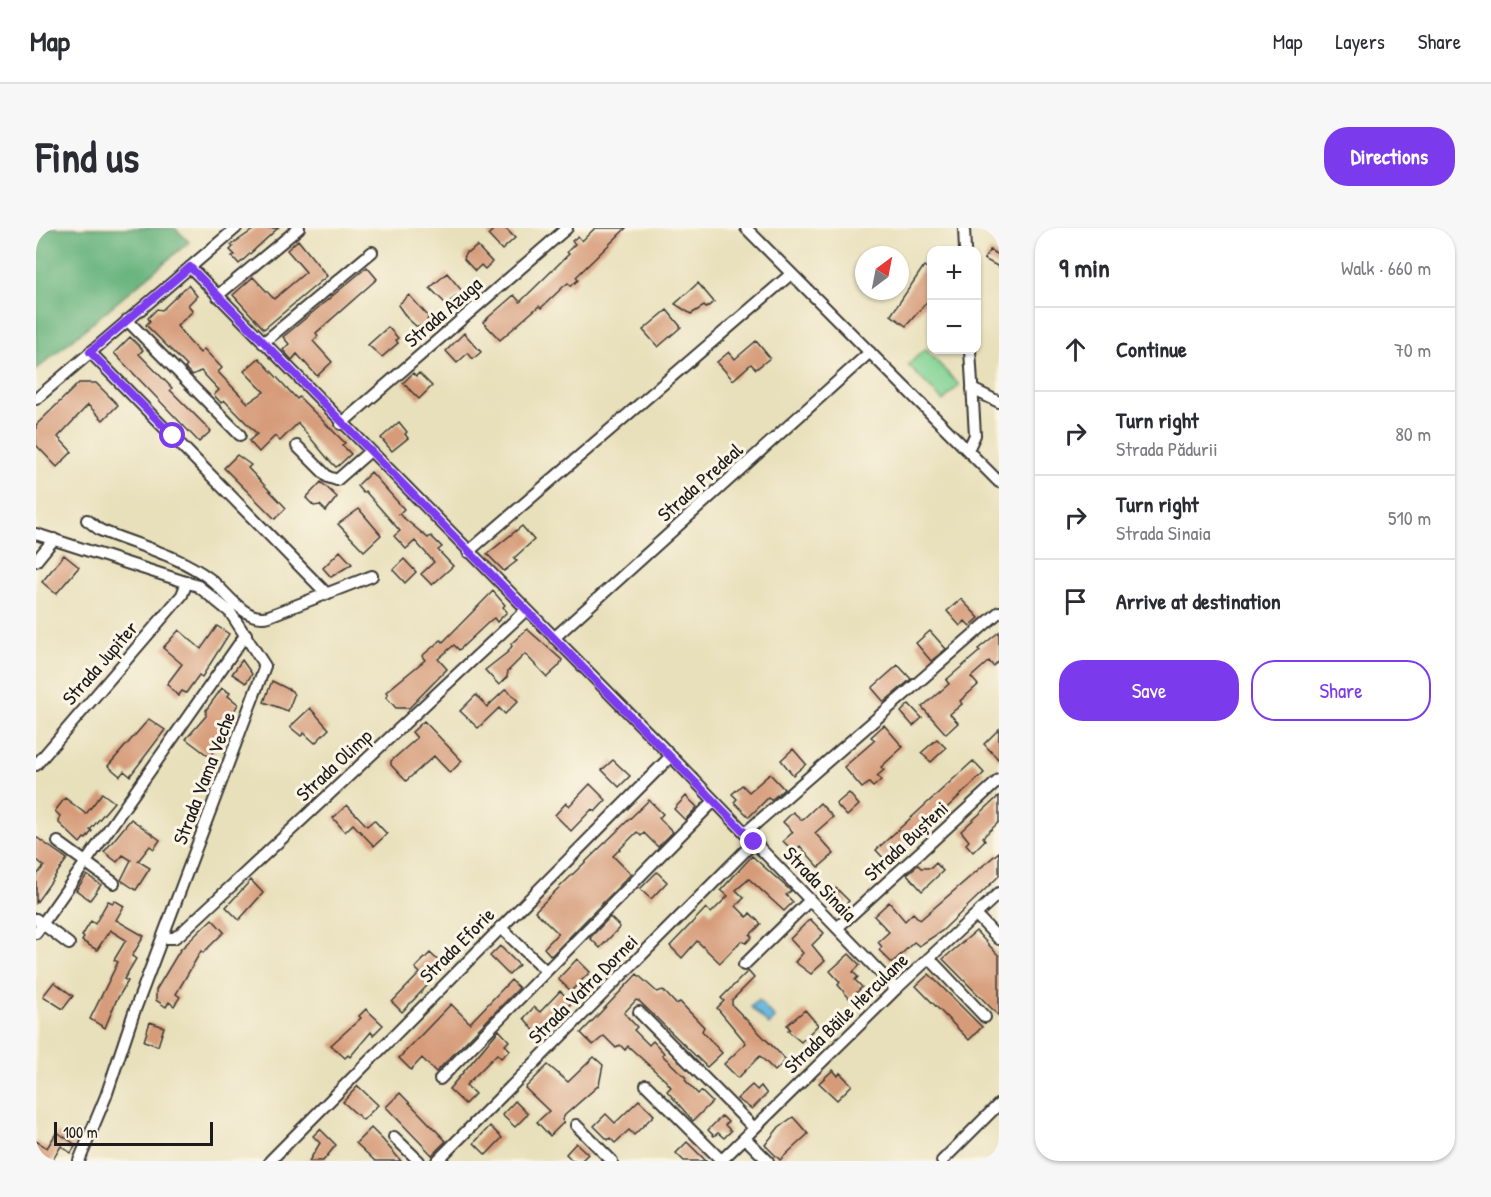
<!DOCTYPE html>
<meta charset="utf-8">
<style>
:root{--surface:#fff;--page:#f7f7f7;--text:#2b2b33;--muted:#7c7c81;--line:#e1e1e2;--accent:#7c3aed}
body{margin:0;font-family:"Patrick Hand",sans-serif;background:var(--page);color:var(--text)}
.controls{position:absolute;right:18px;top:18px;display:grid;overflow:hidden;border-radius:12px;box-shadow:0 2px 4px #0004}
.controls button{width:54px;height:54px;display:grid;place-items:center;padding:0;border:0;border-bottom:2px solid var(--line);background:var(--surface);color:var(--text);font:30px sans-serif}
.compass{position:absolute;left:819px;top:18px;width:54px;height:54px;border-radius:50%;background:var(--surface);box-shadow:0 2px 4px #0004;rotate:32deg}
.scale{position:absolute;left:18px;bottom:15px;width:159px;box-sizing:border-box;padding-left:6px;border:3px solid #1c1c1c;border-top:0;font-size:16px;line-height:21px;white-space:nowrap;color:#1c1c1c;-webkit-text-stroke:4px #fcf5e5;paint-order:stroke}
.stop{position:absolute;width:18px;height:18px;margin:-14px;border:4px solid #7c3aed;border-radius:50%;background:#fff}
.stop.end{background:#7c3aed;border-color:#fff;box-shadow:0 2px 6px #0008}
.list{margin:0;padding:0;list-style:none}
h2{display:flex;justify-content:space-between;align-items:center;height:78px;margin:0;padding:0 24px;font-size:26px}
h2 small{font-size:20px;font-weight:400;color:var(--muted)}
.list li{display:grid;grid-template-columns:39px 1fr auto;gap:18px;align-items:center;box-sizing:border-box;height:84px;padding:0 24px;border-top:2px solid var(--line)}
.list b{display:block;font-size:22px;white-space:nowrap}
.list p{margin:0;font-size:20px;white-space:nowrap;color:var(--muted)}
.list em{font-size:20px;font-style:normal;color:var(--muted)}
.actions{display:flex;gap:12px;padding:18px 24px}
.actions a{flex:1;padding:14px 0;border:2px solid var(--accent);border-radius:24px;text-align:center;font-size:21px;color:var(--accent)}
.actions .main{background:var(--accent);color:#fff}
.icon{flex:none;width:33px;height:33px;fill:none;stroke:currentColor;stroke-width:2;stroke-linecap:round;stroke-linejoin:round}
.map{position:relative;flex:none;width:963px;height:933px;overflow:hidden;border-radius:24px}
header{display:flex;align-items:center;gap:36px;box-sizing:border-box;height:84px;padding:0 30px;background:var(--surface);border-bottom:2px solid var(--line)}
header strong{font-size:28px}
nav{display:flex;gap:33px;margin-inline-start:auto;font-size:21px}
.intro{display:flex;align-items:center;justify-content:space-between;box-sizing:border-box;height:144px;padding:0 36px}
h1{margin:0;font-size:42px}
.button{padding:15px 27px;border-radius:24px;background:var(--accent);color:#fff;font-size:21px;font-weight:700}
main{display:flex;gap:36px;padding:0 36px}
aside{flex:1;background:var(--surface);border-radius:24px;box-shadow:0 2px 4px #0004}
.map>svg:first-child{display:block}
.green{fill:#80d294;stroke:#4e7758;stroke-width:1.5}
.forest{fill:#68b47e;stroke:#42684d;stroke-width:1.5}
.water{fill:#62b5dd;stroke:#3f687c;stroke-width:1.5}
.building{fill:#d69b79}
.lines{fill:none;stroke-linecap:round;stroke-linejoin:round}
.minor-casing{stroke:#3b3934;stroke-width:14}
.minor{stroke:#fff;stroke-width:10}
.route{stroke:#7c3aed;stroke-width:8}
.labels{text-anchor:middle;stroke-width:6;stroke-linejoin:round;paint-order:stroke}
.street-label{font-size:20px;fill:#1c1c1c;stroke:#fcf5e5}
</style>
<header>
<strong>Map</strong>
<nav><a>Map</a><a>Layers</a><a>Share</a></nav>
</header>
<div class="intro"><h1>Find us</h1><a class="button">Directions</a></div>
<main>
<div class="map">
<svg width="963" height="933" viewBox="0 0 963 933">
<rect width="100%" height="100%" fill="#fcf5e5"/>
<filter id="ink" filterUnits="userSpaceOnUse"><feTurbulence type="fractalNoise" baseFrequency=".0167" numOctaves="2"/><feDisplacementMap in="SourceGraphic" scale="12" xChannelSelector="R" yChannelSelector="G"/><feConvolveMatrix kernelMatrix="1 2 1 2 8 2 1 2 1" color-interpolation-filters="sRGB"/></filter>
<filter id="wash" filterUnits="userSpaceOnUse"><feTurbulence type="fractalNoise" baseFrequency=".008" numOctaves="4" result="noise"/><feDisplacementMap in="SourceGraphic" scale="24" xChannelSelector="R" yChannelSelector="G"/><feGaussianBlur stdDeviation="1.35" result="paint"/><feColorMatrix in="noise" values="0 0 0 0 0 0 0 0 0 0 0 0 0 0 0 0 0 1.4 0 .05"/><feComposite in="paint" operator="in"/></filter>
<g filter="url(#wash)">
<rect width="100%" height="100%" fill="#e8e0bb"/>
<path class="green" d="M889 121 923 157 907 173 872 137Z"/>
<path class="forest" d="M0 0H139L153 14 0 142Z"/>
<path class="water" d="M722 772 739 790 733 797 715 779Z"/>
<g id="blocks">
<path class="building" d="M220 0H242L203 36 196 28 199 27 194 22 197 19 195 17Z
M459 0H469L479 10 466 22 452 7Z
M559 0H590L540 49 542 52 535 58 532 55 527 59 505 80 503 78 464 112 447 94 478 67 484 74 533 26 531 24 539 16 536 13 542 8 546 13Z
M262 12 291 48 228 101 197 67 217 49 238 71 264 49 270 44 251 22Z
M441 18 456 34 449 41 445 37 439 43 428 31 430 24H434Z
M954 22 963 27V39L948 31Z
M888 38 896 44V68L870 98 855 87Z
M331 39 341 51 280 105 282 108 277 113 296 134 281 148 261 126 256 132 247 122 253 116 247 109Z
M411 45 427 64 410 76 394 60Z
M662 55 678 74 670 80 668 78 655 86 639 76Z
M152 57 161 68 152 77 157 83 141 98 152 112 164 125 168 121 186 140 182 144 212 175 228 164 208 143 223 130 261 171 263 169 309 215 306 217 315 226 302 238 300 239 292 231 262 195 244 213 239 208 223 224 213 213 221 206 188 172 185 175 178 167 183 162 165 143 156 147 149 140 151 138 110 97 114 93 112 90 121 81 126 82Z
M373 67 392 88 391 94 386 98H380L371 90 362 77Z
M631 82 645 99 622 119 607 102Z
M352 99 362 110 360 112 362 115 346 129 332 117Z
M428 105 445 124 437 131 432 125 421 135 410 123Z
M94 109 107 122 103 126 136 160 134 162 175 203 163 214 78 125Z
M720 113 734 130 720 141 715 136 697 152 681 134 693 124 699 131Z
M377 145 380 148 383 145 396 158 383 171 367 155Z
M43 155H60L82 177 67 192 52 177 22 209 36 224 21 239 0 217V197Z
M363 194 371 204 369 206 372 210 356 223 345 210Z
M201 227 215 237 212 240 250 280 239 291 188 240Z
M335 244 368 281 363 286 392 310 395 308 406 319 402 322 417 338 396 357 385 346 398 334 379 313 370 321 358 308 364 303 329 263 327 265 321 258Z
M285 254 301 269 290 283 284 277 278 278 270 270Z
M323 281 345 307 328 323 302 296Z
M486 298 498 312 478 330 481 333 468 343 451 326Z
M304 323 316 336 295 349 287 340Z
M28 327 43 339 20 366 6 354Z
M368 331 380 344 369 355 357 342Z
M457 363 469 377 467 379 471 384 461 394 458 390 455 392 423 422 418 417 402 431 411 441 373 480H360L350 469 352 467 350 464 389 432 386 428 405 412 407 414Z
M925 371 943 390 934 398 929 393 924 398 911 383Z
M181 398 193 406 166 449 163 447 150 465 146 463 142 468 131 456 146 436 127 420 143 402 165 421Z
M491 401 526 432 523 438 511 449 489 426 472 443 471 449 463 457 449 442 472 424 476 418 475 416Z
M894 403 910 421 895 433 880 415Z
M963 404V433L957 438 953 433 935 449 942 457 924 473 926 476 914 486 922 495 910 506 886 479 913 456 910 452 944 423 942 421Z
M206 432 216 446 210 455 196 446Z
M862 437 875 451 848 474 836 460Z
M236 453 256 463 258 467 252 483 228 474Z
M186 460 194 465 192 468 202 476 174 529 150 511 170 488V482Z
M470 461 482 473 469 486 463 480 442 500 424 483 440 467 451 479Z
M873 476 886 490 877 498 865 484Z
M274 480 293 501 279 515 268 505 265 508 254 499Z
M113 491 129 502 94 548 88 543 84 548 72 538Z
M388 493 426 533 414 545 398 528 370 553 355 537V533L381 510 376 504Z
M848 497 867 519 845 539 848 542 841 548 845 552 837 559 833 555 826 560 808 539 839 512 835 509Z
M963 501V532L948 516Z
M901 511 910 520 895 534 885 525Z
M757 521 770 536 757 547 745 532Z
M577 532 594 548 583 559 566 542Z
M937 533 948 545 852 635 840 622Z
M734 546 748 561 735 572 732 570 713 589 698 574 701 571 696 566 706 557 713 564Z
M554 556 570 572 559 584 556 581 535 603 519 587 530 575 533 578Z
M66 565 78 574 54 602 56 603 50 611 48 610 44 615 23 595 24 588 19 583 29 570 50 586Z
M813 565 823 577 811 588 800 576Z
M650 568 661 579 649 592 638 581Z
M963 568V594L947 609 949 612 937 624 930 616 933 613 925 603Z
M613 572 627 586 623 590 637 604 622 619 608 605 605 608 601 604 577 628 595 646 515 728 508 720 522 705 499 683Z
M784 575 797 589 779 605 798 626 783 639 764 618 758 624 747 613 757 604 747 594 757 584 766 592Z
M311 577 331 598 338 592 351 606 338 618 317 596 309 604 297 590Z
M95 591 124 612 118 621 114 618 102 633 114 640 100 662 85 652 95 632 87 627 81 634 68 624Z
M0 609 31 631 0 675V648L8 638 0 631Z
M963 624V648L906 703 883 718 878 714 856 735 843 722 846 719 842 714 853 704 838 688 853 674 869 693 877 685 884 692Z
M716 628 755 663 750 667 757 674 748 683 713 651 700 662 708 670 700 678 711 689 714 685 725 696 714 707 716 709 710 715 705 713 684 735 661 713 646 730 634 718 670 680 675 685 692 668 685 662Z
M900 635 907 643 886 663 871 646 882 637 885 640H895Z
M621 644 631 654 615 671 604 661Z
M51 647 65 657 54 672 40 662Z
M215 652 227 665 203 692 190 679Z
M800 660 813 673 802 684 789 670Z
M78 672 88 678 80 692 108 708 96 728 100 731 88 751 92 753 80 773 69 800 54 791 82 734 78 732 90 712 74 702 61 722 46 713 48 709 46 708 55 693 59 696 72 673 77 675Z
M574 689 584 699 564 720 554 710Z
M176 691 188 704 167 725 165 723 140 766 144 769 138 778 133 774 130 779 120 772V762L144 722Z
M774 691 788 705 776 717 789 733 775 746 759 734 767 725 754 711Z
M940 703 963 728V788L907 731Z
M464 718 483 737 473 747 454 728Z
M394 725 409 739 366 784 356 774 384 745 379 740Z
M813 726 824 737 817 744 822 749 819 752 826 759 814 771 802 757 804 754 794 743Z
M541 731 554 744 535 763 522 751Z
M712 743 718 750 696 772V777L750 832 739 843 724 828 702 850 688 836 710 815 681 780 688 773 685 770Z
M601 746 621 764 627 762 640 776 644 774 668 799 666 803 686 825 671 839 603 773 600 772 588 785 601 799 598 802 613 817 617 813 628 825 626 827 650 850 649 852 662 866 665 863 676 874 657 893 631 863 635 859 629 852 592 818 589 822 584 817 580 820 568 808 557 817 545 805Z
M893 746 946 799 933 812 880 758Z
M475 752 483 760 400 844 386 830 375 842 363 830 415 776 434 795Z
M18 754 37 768 27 781 7 768Z
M524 763 536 774 521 790 518 787 500 805 488 790 498 779 504 784Z
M330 781 347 797 337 807 335 804 314 829 312 827 309 830 295 817 325 790 323 788Z
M769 782 782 797 765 814 752 803 754 801 751 797Z
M114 794 128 799 122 818 108 813Z
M463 802 473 813 469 817 474 822 465 830 461 826 430 857 439 866 429 876 413 861Z
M558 829 567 837 563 857 529 887 526 892 528 894 514 908 501 894 513 883 489 860 512 837 532 854Z
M797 842 802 848 804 845 816 857 801 872 783 855Z
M716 857 721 862 725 858 731 866 716 881 701 871Z
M322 858 342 877 327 892 307 874Z
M364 865 410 913 396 927 350 879Z
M603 872 618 887 598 907 593 902 579 915 574 910 572 912 558 898 570 886 579 895Z
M479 873 492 886 479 899 466 887Z
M686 888 692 894 689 897 695 903 688 910 682 905 678 908 672 902Z
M757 889 772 906 744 932 729 917 743 899Z
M454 898 466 910 450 927 438 915Z
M335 900 347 912 365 933H339L320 915Z
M284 901 300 917 287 933H273L284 915 277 908Z
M21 904 40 917 35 925 25 918 16 933H0V913L11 920Z
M651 914 670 933H648L640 925Z
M540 915 552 926 545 933H537L530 926Z"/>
</g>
</g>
<g filter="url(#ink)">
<use href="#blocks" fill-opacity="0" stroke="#3b3934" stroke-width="1.5"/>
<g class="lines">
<defs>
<path id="minor" d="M710 0 963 254
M928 0 929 22
M154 39 635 528 860 761
M181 68 263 0
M91 92 204 207
M227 115 336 24
M54 124 291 366
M936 161 963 174
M0 171 200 0
M305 196 531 0
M261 218 292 249 301 252 333 224
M932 222 939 207 934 122
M51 292 64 302C99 317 143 327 174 351 192 365 209 395 233 388L336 348
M0 306 162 358 194 384 229 438 97 787 70 868 43 933
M432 324 755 46
M0 333 18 311
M518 410 834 124
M0 537 146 367 151 354
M709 605 963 384
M22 614 78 655
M940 687 963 711
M0 691 33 716
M464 699 510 743
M801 700 963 552
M0 705 210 406
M126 710H138L144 706 490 382
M893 730 949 789
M708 737 774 672
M603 784 718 900
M404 851 678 573
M610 857 686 933
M540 897 576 933
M358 909 383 933
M709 910 732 933
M234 933 635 528
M401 933 718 614
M685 933 860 761 963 665
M906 933 963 876"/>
</defs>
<use href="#minor" class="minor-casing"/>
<use href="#minor" class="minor"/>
</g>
</g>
<g class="lines" filter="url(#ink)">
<path class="route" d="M137 208 54 124 154 39 718 614"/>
</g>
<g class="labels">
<g class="street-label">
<text transform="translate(407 84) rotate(-41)" y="7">Strada Azuga</text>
<text transform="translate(664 254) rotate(-42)" y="7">Strada Predeal</text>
<text transform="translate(64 435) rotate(-49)" y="7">Strada Jupiter</text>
<text transform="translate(298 537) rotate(-43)" y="7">Strada Olimp</text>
<text transform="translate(168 550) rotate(-69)" y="7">Strada Vama Veche</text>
<text transform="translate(870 613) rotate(-43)" y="7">Strada Bușteni</text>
<text transform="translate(784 656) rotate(46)" y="7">Strada Sinaia</text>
<text transform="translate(421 717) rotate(-45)" y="7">Strada Eforie</text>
<text transform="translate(547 761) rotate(-45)" y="7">Strada Vatra Dornei</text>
<text transform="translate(810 785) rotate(-44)" y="7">Strada Băile Herculane</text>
</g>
</g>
</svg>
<div class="controls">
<button>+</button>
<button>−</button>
</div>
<svg class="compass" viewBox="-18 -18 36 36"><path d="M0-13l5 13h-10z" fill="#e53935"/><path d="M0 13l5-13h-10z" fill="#7c7c81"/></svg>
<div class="scale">100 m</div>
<div class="stop" style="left:137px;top:208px"></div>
<div class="stop end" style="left:718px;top:614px"></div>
</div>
<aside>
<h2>9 min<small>Walk · 660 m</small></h2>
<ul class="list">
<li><svg class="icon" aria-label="ahead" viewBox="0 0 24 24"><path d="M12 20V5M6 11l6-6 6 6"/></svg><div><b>Continue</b></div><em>70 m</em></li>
<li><svg class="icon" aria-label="right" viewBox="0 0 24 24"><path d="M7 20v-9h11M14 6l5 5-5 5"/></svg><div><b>Turn right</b><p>Strada Pădurii</p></div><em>80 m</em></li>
<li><svg class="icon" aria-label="right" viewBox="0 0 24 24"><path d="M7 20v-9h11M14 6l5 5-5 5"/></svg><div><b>Turn right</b><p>Strada Sinaia</p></div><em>510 m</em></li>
<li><svg class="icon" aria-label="arrive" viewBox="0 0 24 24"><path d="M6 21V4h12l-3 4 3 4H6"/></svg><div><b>Arrive at destination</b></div></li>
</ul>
<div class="actions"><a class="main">Save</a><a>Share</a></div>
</aside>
</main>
